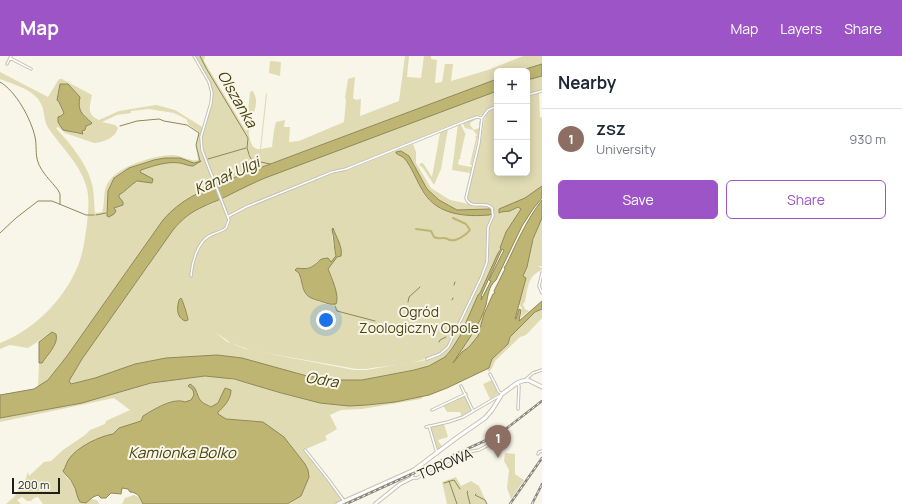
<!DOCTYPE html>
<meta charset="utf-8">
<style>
:root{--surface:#fff;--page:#f2f2f3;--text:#1f2937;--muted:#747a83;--line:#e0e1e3;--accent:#9d54c7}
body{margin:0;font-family:Manrope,sans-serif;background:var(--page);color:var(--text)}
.controls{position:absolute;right:12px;top:12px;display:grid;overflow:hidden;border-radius:6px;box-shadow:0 2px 10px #0003}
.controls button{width:36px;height:36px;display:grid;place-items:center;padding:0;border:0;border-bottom:1px solid var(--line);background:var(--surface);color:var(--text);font:20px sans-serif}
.scale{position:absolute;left:12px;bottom:10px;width:48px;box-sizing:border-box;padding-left:4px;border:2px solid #1f1e19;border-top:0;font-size:11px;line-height:14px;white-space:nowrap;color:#1f1e19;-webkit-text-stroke:3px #f8f6e9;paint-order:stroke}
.you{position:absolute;left:326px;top:264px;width:14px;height:14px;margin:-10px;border:3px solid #fff;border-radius:50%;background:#1a73e8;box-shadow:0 0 0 6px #1a73e833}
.badge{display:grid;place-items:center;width:26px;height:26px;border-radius:50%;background:var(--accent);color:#fff;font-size:13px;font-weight:700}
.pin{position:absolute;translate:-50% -33px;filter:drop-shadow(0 1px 2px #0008)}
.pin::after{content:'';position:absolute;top:21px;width:14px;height:12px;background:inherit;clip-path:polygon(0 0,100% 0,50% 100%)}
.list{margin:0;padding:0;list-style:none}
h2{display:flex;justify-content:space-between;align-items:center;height:52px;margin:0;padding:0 16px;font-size:17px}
h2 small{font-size:13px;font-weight:400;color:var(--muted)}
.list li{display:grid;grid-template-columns:26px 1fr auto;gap:12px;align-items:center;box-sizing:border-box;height:60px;padding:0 16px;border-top:1px solid var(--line)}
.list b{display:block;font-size:15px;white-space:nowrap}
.list p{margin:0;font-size:13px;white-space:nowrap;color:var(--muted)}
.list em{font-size:13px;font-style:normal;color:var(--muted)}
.actions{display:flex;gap:8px;padding:12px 16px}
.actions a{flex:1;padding:9px 0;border:1px solid var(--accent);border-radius:6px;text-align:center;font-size:14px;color:var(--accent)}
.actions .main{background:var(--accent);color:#fff}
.icon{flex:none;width:22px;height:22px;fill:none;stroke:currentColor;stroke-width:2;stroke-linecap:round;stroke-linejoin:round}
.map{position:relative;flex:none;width:542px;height:448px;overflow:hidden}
header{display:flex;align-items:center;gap:24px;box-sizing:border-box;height:56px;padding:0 20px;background:var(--accent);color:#fff}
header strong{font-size:19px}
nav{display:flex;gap:22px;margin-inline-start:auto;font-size:14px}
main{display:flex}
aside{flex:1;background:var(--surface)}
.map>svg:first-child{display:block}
.green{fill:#e0dbb3;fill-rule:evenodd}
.water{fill:#beb573;stroke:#8e8858;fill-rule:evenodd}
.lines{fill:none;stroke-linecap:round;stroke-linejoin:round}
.stream{stroke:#8e8858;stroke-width:1}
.canal{stroke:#beb573;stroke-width:2}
.minor-casing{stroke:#c3c2b5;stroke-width:3.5}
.tertiary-casing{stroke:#c3c2b5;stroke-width:4.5}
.secondary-casing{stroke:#c3c2b5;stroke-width:5}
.minor{stroke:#fff;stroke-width:1.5}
.tertiary{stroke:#fff;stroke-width:2.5}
.secondary{stroke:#fff;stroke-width:3}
.rail-casing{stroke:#87857d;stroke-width:2.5}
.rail{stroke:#f8f6e9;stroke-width:1;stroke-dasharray:3;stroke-linecap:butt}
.labels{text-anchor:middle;stroke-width:4;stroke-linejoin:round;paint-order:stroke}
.park-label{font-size:14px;fill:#4f4815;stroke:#f8f6e9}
.street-label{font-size:14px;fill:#1f1e19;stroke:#f8f6e9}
.water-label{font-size:15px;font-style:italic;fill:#48410c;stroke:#f8f6e9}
</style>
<header>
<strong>Map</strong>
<nav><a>Map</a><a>Layers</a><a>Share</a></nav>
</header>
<main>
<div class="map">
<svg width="542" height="448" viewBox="0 0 542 448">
<rect width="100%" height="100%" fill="#f8f6e9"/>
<path class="green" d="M194 0H205L204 5 246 75 250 36 253 35C254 38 256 41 256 44 257 58 245 66 250 84 252 89 252 91 257 93H260L266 37 267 39 261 93 272 91 274 74 276 66 285 64 284 71H290L289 86 299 85 344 66 346 44 345 41 348 23 355 21 353 42 356 44 361 43 360 60 399 45 405 0H409L407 21 421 22 424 0H431V3L437 4 435 27 442 26 445 8H453L451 25 488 14 523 0H542V8L519 15H497V23L225 125C201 135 180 144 163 164L67 300 48 324 38 331 39 307H41C47 298 58 289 56 278L52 276 28 292 10 289 0 293V287C35 274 68 240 80 204 84 192 85 180 87 168 88 155 90 142 86 129 79 107 62 92 49 73 44 67 45 58 42 50 36 34 15 29 0 23V16L48 41 59 23H62L92 39C90 50 86 59 99 64L119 55 156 49 175 54 204 72C207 61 212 49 211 38 211 24 200 11 194 0ZM60 28 71 32 80 41C76 55 83 58 92 67L91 68 86 70 85 74 82 75 84 77C75 80 60 73 58 64L64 57 57 42ZM149 53 174 57 186 63 189 69 199 76 196 90 198 104C191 106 181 99 172 99 152 100 113 111 106 131 103 139 105 148 102 156L95 157C94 149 94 140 93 132 88 108 72 90 56 72L58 71 65 77 94 87C104 86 115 82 118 72L115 69 102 66 117 59 131 57V55ZM165 102H180L192 106H199L193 110C188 110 184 108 180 107 167 105 153 110 141 114L140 116 153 123 152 127C143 124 133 125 126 133 124 136 123 138 119 139L120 144 123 146 121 150 114 152 115 157 109 161C107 154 107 149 108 142 109 135 110 127 115 121 126 111 151 104 165 102Z
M270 5 281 6 280 20 269 17Z
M542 20V35L539 36 540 61 542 62V130L531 139 501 156 513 154 518 151 521 153 500 192H501L498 197 458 284 445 301 429 310 421 312 362 324 349 325 307 320 242 302 217 299 166 302 135 308 95 322 70 328 69 323C93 285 120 249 146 213 159 194 171 172 189 158 197 151 206 151 214 147 229 138 248 129 265 122L497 35V117H527V24ZM487 54 488 55 484 64 481 83 467 139 469 148 450 144 431 132 416 107V96L413 88 348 114H340L471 61 482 59ZM401 95 409 100 427 133 439 144 457 154H477L490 159C467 161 438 159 423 137 418 128 411 108 404 102 402 100 398 99 396 97ZM333 173C336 182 342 190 341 200L336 201 332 181ZM318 205 332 207 328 213 333 223 336 237 329 249 314 244 305 238 303 233 299 216 300 213 313 210ZM487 207H488L475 237 449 291 440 300 433 303 366 314H354L245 293 226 285 215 276 231 287 250 294 356 313H366C390 309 430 308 447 291Z
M473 63 475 64 471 66 470 69 474 74 479 72V65L481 67 472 109 469 108H470L476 82 475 81 477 79 473 74 465 72 463 68V66Z
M458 68 461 69 466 79H465L460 102 461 103H459L458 108 460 109 472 111 470 117 452 114Z
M448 73 441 113 434 129 423 112 419 109 421 107H423L432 121 440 77Z
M542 162V210H538L542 212V214C527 220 528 232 525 246L523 248 525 253 529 255 521 261 522 254 520 249H518C524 220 529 189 542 162Z
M542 253V262L526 279 520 281 495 305 492 312 489 316 487 313 489 312 492 303 508 288 510 281 535 256Z
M483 255 485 256 478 281 469 291 462 296 453 307 473 276Z
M205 320C232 321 256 330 282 338 334 352 368 353 421 339H422L423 341 421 343 362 353 341 354 330 359 337 373 325 380 327 384 306 393 346 444 392 423 393 425 344 448H287L301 440 309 421 308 414 305 408 286 383 263 366 226 363 218 358V356L229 342 231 334 225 332 218 347 211 351 200 345 193 329H189L191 333 193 334 194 339 191 344 185 346C173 342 153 354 143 360L141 365 120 372 113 378C98 380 71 394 66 410 65 412 63 414 64 416 65 424 78 427 77 440L89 444 91 443 97 444 99 448H43L38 441 34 442 31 445H27L22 441 17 444 21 448H6L14 441 25 425 28 416 29 420 44 406 51 405 63 394 85 379 90 374 105 368 106 365 130 354 114 342 0 366V362L82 347 151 327Z
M492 324 498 338 490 343 483 328Z
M466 338 473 355 462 361 460 356H447L443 349Z
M444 368 448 381 438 384 442 391 437 395 430 372 432 370Z
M505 397 515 398V418L524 424 511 443 507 432 509 414 504 405Z
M456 421 461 430 471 425 479 430 487 448H447L442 426Z
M134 439 140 442 143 448H122L125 442Z"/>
<path class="water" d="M542 8V20L527 24V15H519Z
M497 23V35L265 122C253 127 241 133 229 139 206 151 192 151 173 174L82 303 69 325 71 328 95 322 135 308 166 302 217 299 242 302 307 320 339 324H362L414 314 429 310 445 301 451 294 460 280 478 239 480 237 498 197 501 193 500 192 506 176 521 153 518 151 510 155 501 156 499 157V153L525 142 542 130V142L533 153 522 170 496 224C488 231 488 240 486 249 480 270 464 289 453 307L462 296 469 291 478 280 484 258 493 238 495 237 494 235 505 213 504 211H505C516 189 526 164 542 144V162L533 183 527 211 523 220 526 222 515 263H516L519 253 521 254 519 265 542 245V253L535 256 510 281 508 288 492 303 489 312 447 332 429 339 395 346 367 349 349 350 320 347 281 337 234 323 205 320 151 327 82 347 0 362V339L34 333 48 324 67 300 163 164C180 144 201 135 225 125ZM502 193 504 194 489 224 491 225 481 244 482 241 481 240Z
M60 28H68L80 41C77 55 82 58 92 67L91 68 86 70 85 74 82 75 83 78 63 74 58 66V61L61 60 64 57 59 46 57 44Z
M401 95 409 100 427 133 439 144 457 154 490 153 492 158 489 159C466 161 438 159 424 137 418 128 411 109 404 102 402 100 398 99 396 97V96Z
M165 102H180L194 107 201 105 193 110C188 110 185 108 180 107 167 105 153 110 141 114L140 116 153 123 152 127 137 125C130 129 125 136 119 139V141L123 146V149L114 152 116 155 114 158 109 161 107 160 108 135 114 122 129 112 154 104Z
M333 172C336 181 343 191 341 200L337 201 328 213C331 220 340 240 336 248 330 249 326 247 320 245 300 240 305 233 299 217L295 214 297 212C301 213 309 213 313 210 321 205 317 203 328 202L331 206 336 200C334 191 334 181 332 173Z
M181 242C183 245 188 261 188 264L185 265C176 261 177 252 179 244Z
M52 276 56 278C59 288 47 299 42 307H39V286Z
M190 328C198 332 196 341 202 346 204 348 208 349 211 351L218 347 225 332 231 334C231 343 224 351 218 356V358L226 363 263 366 284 381 305 408 308 414 309 421 301 440 287 448H143C140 442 138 436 130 436L128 433 122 432 121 438 111 437 106 442H101L98 439 93 441 86 447 80 446C76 440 77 434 73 428 71 423 66 420 63 415 66 411 66 407 69 403 77 391 100 380 113 378L119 372 141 365 143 360C153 354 173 341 185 346L191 344 194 339 193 334 188 330Z"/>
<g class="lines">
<path class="stream" d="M200 0 206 12 248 82 247 92 249 98
M0 26C16 35 31 63 35 81 37 89 35 98 38 106 41 116 52 126 58 134L60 138V148
M120 70 137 65 159 63 164 65 187 69 199 77 196 89 200 105
M249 99 253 106H261L270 108
M208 103 246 92
M96 159 106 157
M0 177 16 162 38 145H52L86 159H94
M454 229 455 226
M452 244 453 242
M408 246 409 241 420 231
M335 250 336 252
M336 253 337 255 375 265
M439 286 440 284 446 281
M449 425 457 448
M444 427 454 424 460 433
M468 435 467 436 470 448
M476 438 475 439 485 444 487 448"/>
<path class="canal" d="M416 173 431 175 434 181C438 183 439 182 443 182 448 182 446 183 450 184 456 186 466 179 470 174L466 168 453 162"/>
<defs>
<path id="minor" d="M10 2 31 13
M7 8 11 0
M527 39 542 35
M482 62 488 54 497 50
M229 160 246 151 332 116 346 113 468 64 477 61 482 62 479 87 466 142C471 155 485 144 492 152L493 160 488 171 487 206 481 222 448 291 440 298 427 303
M542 217 539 230 542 237
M191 220C192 207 197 187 209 180 214 177 221 176 226 172L229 164 202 94 201 81 211 47 212 37 209 26 194 0
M490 318 499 336 502 338
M525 324 533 317 542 314
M517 327 519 330 518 353
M461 330 473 355
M432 354 466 338
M429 370 437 397
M426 371 448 366 463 361 499 340
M305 394 328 423 344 445
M538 398 539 396 542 395
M412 422H417L434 412 468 396 479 394 507 379"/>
<path id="tertiary" d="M375 448 400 428 412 422 413 414"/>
<path id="secondary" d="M338 448 414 414 455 383 485 362 492 354 502 338 517 327 522 325 528 324 542 331"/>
</defs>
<use href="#minor" class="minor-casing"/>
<use href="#tertiary" class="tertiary-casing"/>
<use href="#secondary" class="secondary-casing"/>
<use href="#minor" class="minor"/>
<use href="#tertiary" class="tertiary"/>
<use href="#secondary" class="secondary"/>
<defs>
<path id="rail" d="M346 448 491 382 507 372 542 345
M510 448 542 402
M532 448 542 428"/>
</defs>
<use href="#rail" class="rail-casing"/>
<use href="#rail" class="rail"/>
</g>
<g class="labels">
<g class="park-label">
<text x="419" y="261">Ogród<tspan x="419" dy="16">Zoologiczny Opole</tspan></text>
</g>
<g class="street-label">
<text transform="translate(445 408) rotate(-23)" y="5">TOROWA</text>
</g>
<g class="water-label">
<text transform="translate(237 43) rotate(60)" y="5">Olszanka</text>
<text transform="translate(227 120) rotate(-24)" y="5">Kanał Ulgi</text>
<text transform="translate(322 324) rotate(9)" y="5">Odra</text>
<text x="182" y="402">Kamionka Bolko</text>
</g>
</g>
</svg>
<div class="controls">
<button>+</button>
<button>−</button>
<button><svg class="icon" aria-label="locate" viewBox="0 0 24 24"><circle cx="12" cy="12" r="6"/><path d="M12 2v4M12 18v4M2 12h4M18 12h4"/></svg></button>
</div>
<div class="scale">200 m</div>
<div class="you"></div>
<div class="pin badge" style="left:498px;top:402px;background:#8d6e63">1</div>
</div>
<aside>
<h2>Nearby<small></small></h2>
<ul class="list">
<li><span class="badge" style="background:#8d6e63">1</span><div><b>ZSZ</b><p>University</p></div><em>930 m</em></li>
</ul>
<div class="actions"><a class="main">Save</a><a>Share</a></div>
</aside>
</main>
